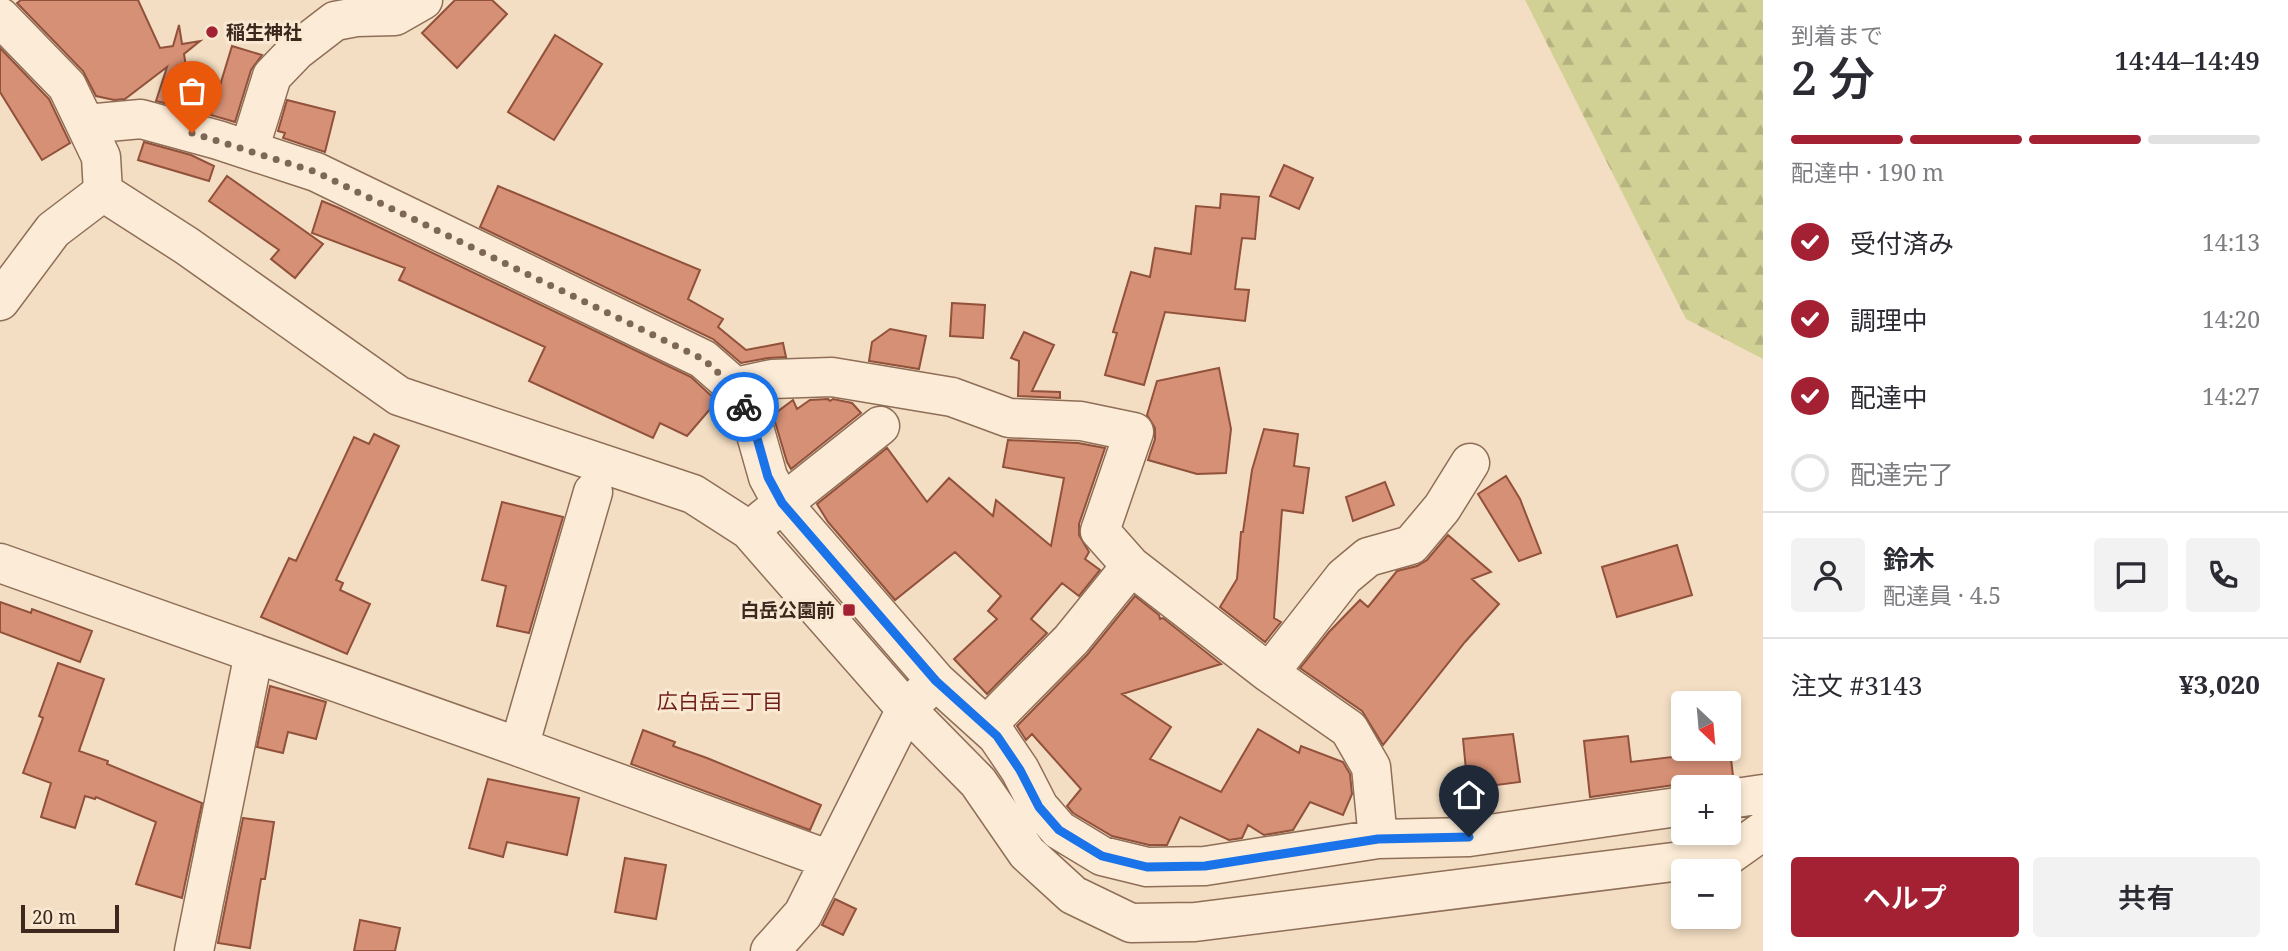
<!DOCTYPE html>
<html lang="ja">
<meta charset="utf-8">
<style>
body{margin:0;font-family:"Noto Serif","Noto Sans JP",serif;background:#f2f2f3;color:#2b2b33;height:100vh;display:flex;flex-direction:column;font-size:26px;white-space:nowrap}
*{box-sizing:border-box;margin:0}
p{font-size:23px;color:#7c7c81}
.icon{flex:none;width:38px;height:38px;fill:none;stroke:currentColor;stroke-width:2;stroke-linecap:round;stroke-linejoin:round}
.map{position:relative;flex:1;overflow:hidden}
.side{display:flex;flex-direction:column;background:#fff;width:525px}
.side>*{flex:none}
.needle{width:46px;rotate:154deg}
.tools{position:absolute;left:1671px;top:691px;display:grid;gap:14px}
.tools a{display:grid;place-items:center;width:70px;height:70px;border-radius:7px;background:#fff;box-shadow:0 4px 10px #0003;font-size:35px}
.scale{position:absolute;left:21px;bottom:18px;width:98px;box-sizing:border-box;padding-left:7px;border:4px solid #3d281d;border-top:0;font-size:19px;line-height:24px;white-space:nowrap;color:#3d281d;-webkit-text-stroke:5px #f9e9d3;paint-order:stroke}
.pin{position:absolute;display:grid;place-items:center;width:60px;height:60px;color:#fff;margin:-72px -30px;border-radius:50% 50% 50% 0;rotate:-45deg;box-shadow:0 0 7px #0007}
.pin .icon{rotate:45deg}
.courier{position:absolute;display:grid;place-items:center;width:70px;height:70px;margin:-35px;border:5px solid #1a73e8;border-radius:50%;background:#fff;color:#222;box-shadow:0 2px 9px #0007}
.overview em{font-style:normal;font-weight:600}
.overview div{display:flex;flex-direction:column-reverse}
.overview{display:flex;align-items:center;justify-content:space-between;height:119px;padding:0 28px}
h1{font-size:46px;font-weight:600;line-height:52px}
.bar{display:grid;grid-template-columns:repeat(4,1fr);gap:10px 7px;align-content:center;height:84px;padding:0 28px}
.bar i{height:9px;border-radius:5px;background:#e1e1e2}
.bar .active{background:#a42133}
.bar p{grid-column:span 4}
.line{display:flex;align-items:center;gap:18px;padding:0 28px;border-top:2px solid #e1e1e2}
.line div{flex:1}
.round{display:grid;place-items:center;flex:none;width:74px;height:74px;border-radius:7px;background:#f2f2f3}
ol{padding:0 28px;list-style:none}
li{display:flex;align-items:center;gap:21px;height:77px}
li p{margin-inline-start:auto}
li .icon{padding:7px;border-radius:50%;background:#a42133;color:#fff;stroke-width:4}
li:last-child{color:#7c7c81}
li i{width:38px;height:38px;border:4px solid #e1e1e2;border-radius:50%}
.button{display:flex;gap:14px;margin-top:auto;padding:14px 28px}
.button a{flex:1;height:80px;border-radius:7px;background:#a42133;color:#fff;font-size:28px;font-weight:600;line-height:80px;text-align:center}
.button a+a{background:#f2f2f3;color:#2b2b33}
main{display:flex;flex:1;min-height:0}
.map>svg:first-child{display:block}
.forest{fill:url(#forest-firs)}
.building{fill:#d59075;stroke:#91513b;stroke-width:2}
.lines{fill:none;stroke-linecap:round;stroke-linejoin:round}
.minor-casing{stroke:#8f6e57;stroke-width:41}
.minor{stroke:#fcecd7;stroke-width:38}
.done{stroke:#7d6857;stroke-width:7;stroke-dasharray:0 12.6}
.route{stroke:#1a73e8;stroke-width:9}
.poi-dot{fill:#a42133;stroke:#f9e9d3;stroke-width:2.5}
.labels{text-anchor:middle;dominant-baseline:central;stroke-width:6;stroke-linejoin:round;paint-order:stroke}
.poi-label{font-size:19px;font-weight:bold;fill:#3d281d;stroke:#f9e9d3;text-anchor:start}
.neighbourhood-label{font-size:21px;fill:#6f1e18;stroke:#f9e9d3}
</style>
<main>
<div class="map">
<svg width="1763" height="951" viewBox="0 0 1763 951">
<defs>
<pattern id="forest-firs" width="22" height="20" patternUnits="userSpaceOnUse" patternTransform="scale(1.75)"><rect width="22" height="20" fill="#d2d195"/><path d="M5 1l3.5 6h-7zM16 11l3.5 6h-7z" fill="#b5b380"/></pattern>
</defs>
<rect width="100%" height="100%" fill="#f3dec3"/>
<!-- forest -->
<path class="forest" d="M 1525,0 L 1763,0 L 1763,359 L 1686,319 Z"/>
<!-- building -->
<path class="building" d="M 21,0 L 138,0 L 160,48 L 173,46 L 179,25 L 182,44 L 200,41 L 184,54 L 193,110 L 156,101 L 167,67 L 125,99 L 114,100 L 96,96 L 83,71 L 17,3 Z
M 455,0 L 492,0 L 507,14 L 457,68 L 422,33 Z
M 555,35 L 602,64 L 554,140 L 508,112 Z
M 232,46 L 262,55 L 251,70 L 235,122 L 211,115 Z
M 0,48 L 49,99 L 70,143 L 42,160 L 0,92 Z
M 287,100 L 335,112 L 325,152 L 283,138 L 285,133 L 278,131 Z
M 144,142 L 191,155 L 214,166 L 209,181 L 138,160 Z
M 1284,165 L 1313,178 L 1299,209 L 1270,196 Z
M 227,176 L 323,244 L 295,278 L 271,259 L 279,250 L 209,201 Z
M 498,186 L 700,270 L 688,299 L 723,319 L 718,327 L 746,350 L 783,343 L 786,357 L 768,358 L 741,363 L 713,339 L 480,227 Z
M 1221,194 L 1259,197 L 1255,239 L 1242,238 L 1235,289 L 1249,290 L 1245,321 L 1165,312 L 1144,385 L 1105,375 L 1117,333 L 1113,332 L 1131,272 L 1150,277 L 1155,248 L 1191,254 L 1196,206 L 1220,208 Z
M 322,201 L 339,208 L 691,377 L 717,401 L 687,436 L 660,423 L 653,438 L 529,381 L 545,347 L 399,280 L 405,268 L 312,233 Z
M 952,303 L 985,305 L 983,338 L 950,336 Z
M 890,329 L 926,336 L 919,369 L 869,361 L 872,342 Z
M 1024,332 L 1054,345 L 1032,391 L 1060,392 L 1060,398 L 1018,396 L 1019,361 L 1011,358 Z
M 1219,368 L 1231,429 L 1226,473 L 1197,474 L 1148,460 L 1155,439 L 1155,428 L 1147,415 L 1157,381 Z
M 828,399 L 830,401 L 833,399 L 852,403 L 861,413 L 791,469 L 787,462 L 773,415 L 793,400 L 797,409 L 810,400 Z
M 1264,429 L 1298,434 L 1294,466 L 1309,468 L 1303,513 L 1282,510 L 1274,618 L 1281,622 L 1265,642 L 1220,607 L 1237,579 L 1241,532 L 1243,532 L 1252,470 Z
M 374,434 L 399,446 L 336,580 L 343,583 L 340,590 L 370,604 L 347,654 L 261,617 L 289,558 L 296,561 L 354,437 L 369,444 Z
M 1008,440 L 1078,443 L 1105,448 L 1079,524 L 1079,535 L 1089,552 L 1085,559 L 1100,570 L 1079,596 L 1062,583 L 1031,619 L 1047,633 L 987,694 L 954,659 L 997,619 L 988,611 L 1001,596 L 955,552 L 895,600 L 828,522 L 817,504 L 887,448 L 927,502 L 949,478 L 993,516 L 996,500 L 1051,546 L 1064,478 L 1003,467 Z
M 1506,476 L 1520,499 L 1541,553 L 1519,561 L 1478,494 Z
M 1385,482 L 1394,505 L 1353,521 L 1346,497 Z
M 502,502 L 563,517 L 529,633 L 497,626 L 506,586 L 482,580 Z
M 1448,535 L 1491,572 L 1472,579 L 1499,604 L 1465,642 L 1383,745 L 1362,711 L 1300,668 L 1329,632 L 1360,600 L 1368,607 L 1397,571 L 1417,566 L 1427,560 Z
M 1677,545 L 1692,595 L 1617,617 L 1602,567 Z
M 1135,596 L 1159,615 L 1160,619 L 1163,618 L 1221,664 L 1122,694 L 1171,727 L 1150,759 L 1221,792 L 1258,729 L 1299,753 L 1301,746 L 1343,762 L 1350,774 L 1352,794 L 1343,815 L 1310,802 L 1293,830 L 1264,835 L 1248,825 L 1242,838 L 1229,840 L 1180,817 L 1167,845 L 1149,845 L 1112,836 L 1073,813 L 1067,806 L 1081,789 L 1032,734 L 1026,740 L 1017,726 L 1087,655 Z
M 0,602 L 31,613 L 32,609 L 92,631 L 80,662 L 0,632 Z
M 58,663 L 104,679 L 79,751 L 108,761 L 107,764 L 202,803 L 182,898 L 136,884 L 156,822 L 96,797 L 95,799 L 85,796 L 75,828 L 41,817 L 51,783 L 23,773 L 43,718 L 39,716 Z
M 270,686 L 326,702 L 316,739 L 288,732 L 283,753 L 257,747 Z
M 643,730 L 675,742 L 673,746 L 707,758 L 821,805 L 810,830 L 631,764 Z
M 1513,734 L 1520,782 L 1474,788 L 1471,769 L 1466,770 L 1463,739 Z
M 1628,736 L 1631,762 L 1730,750 L 1733,776 L 1716,781 L 1711,788 L 1681,784 L 1590,797 L 1584,741 Z
M 488,779 L 579,798 L 567,855 L 507,842 L 503,857 L 469,848 Z
M 243,818 L 274,822 L 265,879 L 261,879 L 250,948 L 218,943 Z
M 625,858 L 666,865 L 656,919 L 615,912 Z
M 835,899 L 856,909 L 843,935 L 822,925 Z
M 360,920 L 400,928 L 395,951 L 354,951 Z"/>
<g class="lines">
<defs>
<path id="minor" d="M 0,17 L 67,86 L 101,157 L 103,192
M 86,124 L 141,119 L 218,140 L 316,172 L 703,359 L 735,387 L 753,424 L 768,477 L 782,503 L 936,681 L 997,736 L 1020,770 L 1039,807 L 1059,830 L 1102,856 L 1147,867 L 1205,866 L 1378,839 L 1469,837 L 1684,806
M 249,150 L 272,76 L 296,51 L 335,21 L 356,17 L 395,16 L 423,0
M 0,301 L 53,230 L 103,192 L 187,246 L 399,396 L 693,494 L 749,530 L 906,709 L 978,782 L 1027,853 L 1073,895 L 1131,923 L 1195,922 L 1729,855 L 1763,831
M 735,387 L 772,379 L 832,377 L 952,397 L 1009,418 L 1081,421 L 1134,432 L 1100,531 L 1131,566
M 762,520 L 880,426
M 0,563 L 519,747 L 830,860
M 1269,673 L 1344,577 L 1368,557 L 1411,545 L 1442,508 L 1470,463
M 986,726 L 1071,640 L 1131,566 L 1269,673 L 1349,729 L 1371,767 L 1378,839
M 519,747 L 593,492
M 1729,799 L 1763,794
M 194,951 L 254,653
M 770,951 L 803,914 L 906,709 L 923,693"/>
</defs>
<!-- minor casing -->
<use href="#minor" class="minor-casing"/>
<!-- minor -->
<use href="#minor" class="minor"/>
</g>
<g class="lines">
<!-- done -->
<path class="done" d="M 192,133 L 316,172 L 703,359 L 734,387 L 744,407"/>
<!-- route -->
<path class="route" d="M 744,407 L 753,424 L 768,477 L 782,503 L 936,681 L 997,736 L 1020,770 L 1039,807 L 1059,830 L 1102,856 L 1147,867 L 1205,866 L 1378,839 L 1469,837"/>
</g>
<!-- markers -->
<g class="poi-dot">
<circle cx="212" cy="32" r="7"/>
<rect x="842" y="603" width="14" height="14" rx="3.5"/>
</g>
<g class="labels">
<!-- poi labels -->
<g class="poi-label">
<text x="226" y="32">稲生神社</text>
<text x="835" y="610" text-anchor="end">白岳公園前</text>
</g>
<!-- neighbourhood labels -->
<g class="neighbourhood-label">
<text x="720" y="701">広白岳三丁目</text>
</g>
</g>
</svg>
<div class="tools">
<a><svg class="needle" viewBox="-14 -14 28 28"><path d="M0-13l5 13h-10z" fill="#e53935"/><path d="M0 13l5-13h-10z" fill="#7c7c81"/></svg></a>
<a>+</a>
<a>−</a>
</div>
<div class="scale">20 m</div>
<div class="pin" style="left:192px;top:133px;background:#ea580c"><svg class="icon" aria-label="bag" viewBox="0 0 24 24"><path d="M5 8h14l-1 12H6zM9 8a3 3 0 0 1 6 0"/></svg></div>
<div class="pin" style="left:1469px;top:837px;background:#1f2937"><svg class="icon" aria-label="home" viewBox="0 0 24 24"><path d="M3 11l9-7 9 7M6 9v11h12V9"/></svg></div>
<div class="courier" style="left:744px;top:407px"><svg class="icon" aria-label="bike" viewBox="0 0 24 24"><circle cx="6" cy="16" r="4"/><circle cx="18" cy="16" r="4"/><path d="M6 16l4-8h5l3 8M10 8l3 8H6M13 5h3"/></svg></div>
</div>
<section class="side">
<div class="overview"><div><h1>2 分</h1><p>到着まで</p></div><em>14:44–14:49</em></div>
<div class="bar"><i class="active"></i><i class="active"></i><i class="active"></i><i></i><p>配達中 · 190 m</p></div>
<ol>
<li><svg class="icon" aria-label="check" viewBox="0 0 24 24"><path d="M5 12l5 5 9-10"/></svg>受付済み<p>14:13</p></li>
<li><svg class="icon" aria-label="check" viewBox="0 0 24 24"><path d="M5 12l5 5 9-10"/></svg>調理中<p>14:20</p></li>
<li><svg class="icon" aria-label="check" viewBox="0 0 24 24"><path d="M5 12l5 5 9-10"/></svg>配達中<p>14:27</p></li>
<li><i></i>配達完了</li>
</ol>
<div class="line" style="height:126px"><a class="round"><svg class="icon" aria-label="person" viewBox="0 0 24 24"><circle cx="12" cy="8" r="4"/><path d="M4 21q1-7 8-7t8 7"/></svg></a><div><b>鈴木</b><p>配達員 · 4.5</p></div><a class="round"><svg class="icon" aria-label="chat" viewBox="0 0 24 24"><path d="M4 5h16v11H9l-5 4z"/></svg></a><a class="round"><svg class="icon" aria-label="phone" viewBox="0 0 24 24"><path d="M5 4h4l2 5-3 2q2 4 5 5l2-3 5 2v4C11 20 4 13 5 4z"/></svg></a></div>
<div class="line" style="height:91px"><div>注文 #3143</div><b>¥3,020</b></div>
<div class="button"><a>ヘルプ</a><a>共有</a></div>
</section>
</main>
